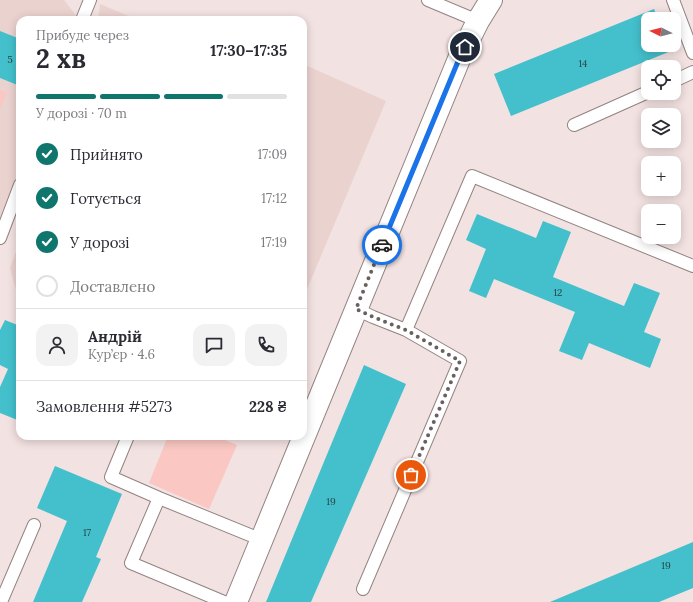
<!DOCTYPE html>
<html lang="uk">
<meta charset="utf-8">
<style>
body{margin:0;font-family:Lora,serif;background:#f2f2f3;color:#2b2b33;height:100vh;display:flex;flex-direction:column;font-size:15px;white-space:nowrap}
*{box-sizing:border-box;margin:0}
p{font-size:13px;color:#7c7c81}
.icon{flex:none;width:22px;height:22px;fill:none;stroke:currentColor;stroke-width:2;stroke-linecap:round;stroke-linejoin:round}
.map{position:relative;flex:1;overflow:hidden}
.sheet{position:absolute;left:16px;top:16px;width:291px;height:424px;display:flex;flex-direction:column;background:#fff;border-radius:12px;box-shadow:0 2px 10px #0003}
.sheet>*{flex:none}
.needle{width:26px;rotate:276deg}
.fabs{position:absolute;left:641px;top:12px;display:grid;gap:8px}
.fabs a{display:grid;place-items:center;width:40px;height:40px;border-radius:8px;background:#fff;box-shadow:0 2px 10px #0003;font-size:20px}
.pin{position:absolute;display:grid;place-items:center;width:34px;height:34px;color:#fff;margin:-17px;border:2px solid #fff;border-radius:50%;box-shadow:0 1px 4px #0007}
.courier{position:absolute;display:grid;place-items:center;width:40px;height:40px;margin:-20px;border:3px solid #1a73e8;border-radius:50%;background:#fff;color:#222;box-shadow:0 1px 5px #0007}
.overview em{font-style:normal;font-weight:700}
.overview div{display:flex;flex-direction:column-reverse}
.overview{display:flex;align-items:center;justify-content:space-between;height:68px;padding:0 20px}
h1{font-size:26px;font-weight:700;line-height:30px}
.bar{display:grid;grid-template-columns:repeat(4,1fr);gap:6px 4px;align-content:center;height:48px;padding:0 20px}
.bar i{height:5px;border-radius:3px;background:#e1e1e2}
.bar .active{background:#0f766e}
.bar p{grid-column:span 4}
.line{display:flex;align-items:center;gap:10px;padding:0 20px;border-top:1px solid #e1e1e2}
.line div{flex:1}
.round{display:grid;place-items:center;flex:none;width:42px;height:42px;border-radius:12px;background:#f2f2f3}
ol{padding:0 20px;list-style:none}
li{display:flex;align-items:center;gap:12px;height:44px}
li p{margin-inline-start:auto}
li .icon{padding:4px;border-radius:50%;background:#0f766e;color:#fff;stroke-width:4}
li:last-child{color:#7c7c81}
li i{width:22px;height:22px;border:2px solid #e1e1e2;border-radius:50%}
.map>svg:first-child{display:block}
.built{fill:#ead2cf}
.green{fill:#fac7c2}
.building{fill:#43c0cc}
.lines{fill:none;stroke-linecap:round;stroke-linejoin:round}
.service-casing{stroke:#918382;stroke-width:14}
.minor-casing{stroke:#918382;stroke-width:24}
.service{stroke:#fff;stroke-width:12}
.minor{stroke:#fff;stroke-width:22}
.done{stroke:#69605f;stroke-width:4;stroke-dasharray:0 7.2}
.route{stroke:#1a73e8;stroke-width:5}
.labels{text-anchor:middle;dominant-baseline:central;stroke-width:3;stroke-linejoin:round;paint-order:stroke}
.number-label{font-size:10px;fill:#284446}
</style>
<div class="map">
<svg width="693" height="602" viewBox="0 0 693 602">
<rect width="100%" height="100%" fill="#f2e2e1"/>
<!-- built -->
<path class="built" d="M 0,0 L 64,0 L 78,18 L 77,20 L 20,20 L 20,175 L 0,228 Z
M 100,4 L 138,20 L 98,20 Z
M 303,64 L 386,101 L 303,299 Z
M 20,241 L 20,295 L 17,294 L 10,268 Z"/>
<!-- green -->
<path class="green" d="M 0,90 L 7,93 L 0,109 Z
M 168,436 L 215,436 L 237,445 L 209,509 L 149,483 Z"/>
<!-- building -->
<path class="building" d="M 654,9 L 658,19 L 648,19 L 648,45 L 669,45 L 671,51 L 511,116 L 494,74 Z
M 0,31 L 20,39 L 20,86 L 0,78 Z
M 477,214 L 536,238 L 543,221 L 571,232 L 553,277 L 624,306 L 634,283 L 660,293 L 644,332 L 661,339 L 650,368 L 589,343 L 582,360 L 559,351 L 575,312 L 494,279 L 486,298 L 469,291 L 486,249 L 466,240 Z
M 5,320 L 20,326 L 20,421 L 0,413 L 0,387 L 8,369 L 0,365 L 0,330 Z
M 364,365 L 406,384 L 311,602 L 266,602 Z
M 55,466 L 122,494 L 96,557 L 101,559 L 82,602 L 33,602 L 67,521 L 37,508 Z
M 693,542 L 693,588 L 659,602 L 550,602 Z"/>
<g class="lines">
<defs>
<path id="service" d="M 428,0 L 478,21
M 673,0 L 693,53
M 82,20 L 90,0
M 674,81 L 693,72
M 574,125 L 648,92
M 0,238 L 20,185
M 356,309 L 373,317 L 406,330 L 460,361 L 363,589
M 406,330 L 472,176 L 693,266
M 128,436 L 111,477 L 159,498
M 1,602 L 34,525
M 224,602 L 131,563 L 159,498 L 262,540"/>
<path id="minor" d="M 236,602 L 459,59 L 478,21 L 491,0"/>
</defs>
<!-- service casing -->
<use href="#service" class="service-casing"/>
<!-- minor casing -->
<use href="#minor" class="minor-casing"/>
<!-- service -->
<use href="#service" class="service"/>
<!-- minor -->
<use href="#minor" class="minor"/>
</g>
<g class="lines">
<!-- done -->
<path class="done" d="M 382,245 L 356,309 L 373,317 L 406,330 L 460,361 L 411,475"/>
<!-- route -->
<path class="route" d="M 382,245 L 459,59 L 465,47"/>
</g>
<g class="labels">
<!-- number labels -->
<g class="number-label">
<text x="10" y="59">5</text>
<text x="583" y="63">14</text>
<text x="558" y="292">12</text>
<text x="331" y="501">19</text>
<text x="87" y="532">17</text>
<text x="666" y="565">19</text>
</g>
</g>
</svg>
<div class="fabs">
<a><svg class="needle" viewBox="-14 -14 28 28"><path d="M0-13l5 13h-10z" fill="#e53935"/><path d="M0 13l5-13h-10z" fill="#7c7c81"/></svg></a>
<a><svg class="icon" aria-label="locate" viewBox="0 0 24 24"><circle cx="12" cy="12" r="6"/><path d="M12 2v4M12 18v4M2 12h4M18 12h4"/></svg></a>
<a><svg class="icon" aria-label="layers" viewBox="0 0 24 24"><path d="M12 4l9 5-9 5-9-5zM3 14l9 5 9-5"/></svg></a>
<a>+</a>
<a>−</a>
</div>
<div class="pin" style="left:411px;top:475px;background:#ea580c"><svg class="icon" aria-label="bag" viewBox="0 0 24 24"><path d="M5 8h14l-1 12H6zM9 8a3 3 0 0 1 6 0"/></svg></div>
<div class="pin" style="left:465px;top:47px;background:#1f2937"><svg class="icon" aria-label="home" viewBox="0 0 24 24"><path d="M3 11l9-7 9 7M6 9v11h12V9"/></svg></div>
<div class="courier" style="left:382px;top:245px"><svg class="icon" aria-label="car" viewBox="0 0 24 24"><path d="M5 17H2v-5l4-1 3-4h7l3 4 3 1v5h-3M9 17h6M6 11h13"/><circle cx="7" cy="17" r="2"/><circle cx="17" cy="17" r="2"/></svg></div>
<section class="sheet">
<div class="overview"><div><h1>2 хв</h1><p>Прибуде через</p></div><em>17:30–17:35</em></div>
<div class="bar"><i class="active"></i><i class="active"></i><i class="active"></i><i></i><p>У дорозі · 70 m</p></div>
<ol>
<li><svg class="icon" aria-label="check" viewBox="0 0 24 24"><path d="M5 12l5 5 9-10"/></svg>Прийнято<p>17:09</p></li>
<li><svg class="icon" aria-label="check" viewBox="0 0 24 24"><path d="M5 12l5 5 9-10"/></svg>Готується<p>17:12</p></li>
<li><svg class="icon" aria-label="check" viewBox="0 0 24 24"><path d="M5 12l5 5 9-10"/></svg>У дорозі<p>17:19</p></li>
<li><i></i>Доставлено</li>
</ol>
<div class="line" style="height:72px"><a class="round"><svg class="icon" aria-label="person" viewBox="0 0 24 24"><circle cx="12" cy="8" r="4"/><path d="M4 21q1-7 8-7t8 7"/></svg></a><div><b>Андрій</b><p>Кур’єр · 4.6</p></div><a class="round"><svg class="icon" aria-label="chat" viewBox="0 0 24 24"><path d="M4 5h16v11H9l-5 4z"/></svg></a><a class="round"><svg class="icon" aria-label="phone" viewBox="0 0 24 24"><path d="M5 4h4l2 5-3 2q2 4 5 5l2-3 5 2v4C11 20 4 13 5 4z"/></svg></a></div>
<div class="line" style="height:52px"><div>Замовлення #5273</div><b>228 ₴</b></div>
</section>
</div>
